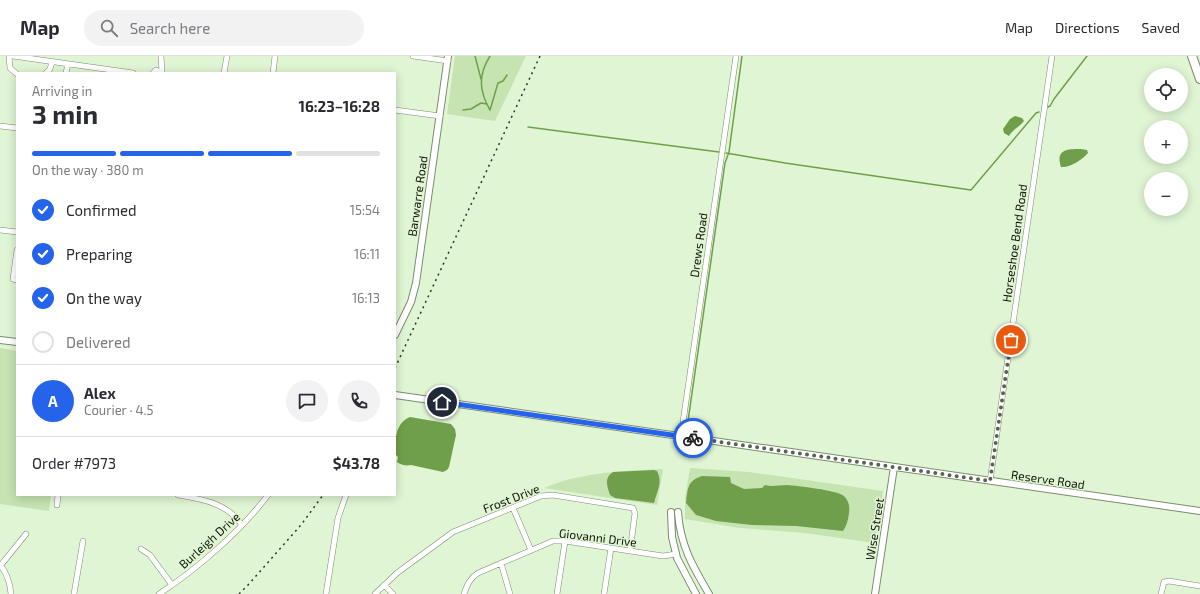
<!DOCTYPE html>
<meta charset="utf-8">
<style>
body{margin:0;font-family:"Exo 2",sans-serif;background:#f2f2f3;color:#2b2b33;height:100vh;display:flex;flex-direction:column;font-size:15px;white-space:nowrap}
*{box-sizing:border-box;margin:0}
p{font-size:13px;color:#7c7c81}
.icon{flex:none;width:22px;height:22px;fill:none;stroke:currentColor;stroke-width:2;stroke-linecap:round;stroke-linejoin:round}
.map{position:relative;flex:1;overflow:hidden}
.panel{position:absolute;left:16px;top:16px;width:380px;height:424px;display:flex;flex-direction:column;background:#fff;border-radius:0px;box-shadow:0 2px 10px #0003}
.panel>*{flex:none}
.controls{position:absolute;left:1144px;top:12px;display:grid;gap:8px}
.controls a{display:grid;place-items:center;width:44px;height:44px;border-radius:50%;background:#fff;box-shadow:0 2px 10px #0003;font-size:20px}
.pin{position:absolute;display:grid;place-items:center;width:34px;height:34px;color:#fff;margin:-17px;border:2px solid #fff;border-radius:50%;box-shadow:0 1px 4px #0007}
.courier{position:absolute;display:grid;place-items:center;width:40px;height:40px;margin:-20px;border:3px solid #2563eb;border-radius:50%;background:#fff;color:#222;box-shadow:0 1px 5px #0007}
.summary em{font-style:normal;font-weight:700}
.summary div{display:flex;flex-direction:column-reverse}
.summary{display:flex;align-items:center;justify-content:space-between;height:68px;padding:0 16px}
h1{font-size:26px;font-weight:700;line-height:30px}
.bar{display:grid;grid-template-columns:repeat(4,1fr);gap:6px 4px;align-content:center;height:48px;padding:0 16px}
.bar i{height:5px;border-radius:3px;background:#e1e1e2}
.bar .selected{background:#2563eb}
.bar p{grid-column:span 4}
.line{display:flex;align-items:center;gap:10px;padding:0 16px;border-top:1px solid #e1e1e2}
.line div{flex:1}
.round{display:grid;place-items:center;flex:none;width:42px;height:42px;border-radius:21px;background:#f2f2f3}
ol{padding:0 16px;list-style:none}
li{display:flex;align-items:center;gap:12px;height:44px}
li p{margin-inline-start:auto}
li .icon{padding:4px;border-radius:50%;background:#2563eb;color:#fff;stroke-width:4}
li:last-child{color:#7c7c81}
li i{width:22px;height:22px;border:2px solid #e1e1e2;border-radius:50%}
header{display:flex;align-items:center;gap:24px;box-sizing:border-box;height:56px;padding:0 20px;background:#fff;border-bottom:1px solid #e1e1e2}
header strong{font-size:19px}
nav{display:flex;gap:22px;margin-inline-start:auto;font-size:14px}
.search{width:280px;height:36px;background:#f2f2f3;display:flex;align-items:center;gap:10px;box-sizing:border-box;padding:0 14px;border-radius:22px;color:#7c7c81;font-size:15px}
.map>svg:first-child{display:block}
.green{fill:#c5e4b1}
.water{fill:#709f4b}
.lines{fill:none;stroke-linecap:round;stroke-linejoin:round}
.stream{stroke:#709f4b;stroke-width:1.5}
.minor-casing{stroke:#7a8d6e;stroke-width:6}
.tertiary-casing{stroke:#7a8d6e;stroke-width:8}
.primary-casing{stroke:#7a8d6e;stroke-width:10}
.minor{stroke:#fff;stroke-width:5}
.tertiary{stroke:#fff;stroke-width:6}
.primary{stroke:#fff;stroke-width:8}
.rail{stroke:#2b3425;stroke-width:1.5;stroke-dasharray:2 4;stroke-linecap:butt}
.done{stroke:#586450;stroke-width:4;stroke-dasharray:0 7.2}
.route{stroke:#2563eb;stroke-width:5}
.labels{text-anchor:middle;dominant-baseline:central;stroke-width:3;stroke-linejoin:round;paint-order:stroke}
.street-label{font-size:12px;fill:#0f160a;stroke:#e0f5d3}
</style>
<header>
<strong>Map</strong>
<div class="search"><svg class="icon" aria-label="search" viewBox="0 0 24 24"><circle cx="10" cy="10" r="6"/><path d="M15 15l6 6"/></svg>Search here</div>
<nav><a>Map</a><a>Directions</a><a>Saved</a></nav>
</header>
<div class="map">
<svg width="1200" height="538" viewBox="0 0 1200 538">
<rect width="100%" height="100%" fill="#e0f5d3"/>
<!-- green -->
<path class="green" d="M 455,0 L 526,0 L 495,65 L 447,58 Z
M 0,292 L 17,295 L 17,439 L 51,439 L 49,455 L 0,448 Z
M 690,412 L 749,416 L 883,435 L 875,487 L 805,477 L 740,472 L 685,463 L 685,442 Z
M 663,413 L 657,449 L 544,432 C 581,416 623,415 663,413 Z"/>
<!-- water -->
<path class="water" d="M 1015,60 L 1022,62 L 1024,65 C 1019,71 1011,75 1009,80 L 1004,77 L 1003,73 L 1010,63 Z
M 1081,93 L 1087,94 L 1088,97 C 1082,104 1070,112 1061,111 C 1055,93 1068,93 1081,93 Z
M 410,361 L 451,368 L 455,373 L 456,379 L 449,411 L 447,414 L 443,416 L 411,409 C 406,410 401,409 397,406 L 398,401 L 395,398 C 395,384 395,367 410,361 Z
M 654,414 L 657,415 C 663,427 657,435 654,447 L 615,442 L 610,439 C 607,430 604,422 613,416 Z
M 702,420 L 730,421 L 731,427 L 744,433 L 762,432 L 765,429 C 772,431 779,429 787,429 C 797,430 837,434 844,440 C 849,445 850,451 849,457 C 848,464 847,469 843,475 L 796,470 L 752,469 L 716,465 L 696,459 L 686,447 C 688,432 687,425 702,420 Z"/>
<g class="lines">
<!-- stream -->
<path class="stream" d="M 475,0 L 481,23
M 490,0 C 478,19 479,35 490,54
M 1048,51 L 1050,50 L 1054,43 L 1087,0
M 463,54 L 471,53 L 481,47 L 487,48
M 490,54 L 498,27 L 503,25 L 507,19
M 528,71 L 719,96
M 726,97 L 785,107 L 971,134 L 1036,57 L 1039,56
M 688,378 L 687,372 L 725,107 L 729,96 L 742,0"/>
<defs>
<path id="minor" d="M 9,0 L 10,12 L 17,18
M 13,0 L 133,17
M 161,0 L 162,16
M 413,0 L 448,5
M 46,17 L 50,13 L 52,6
M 66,17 L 68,8
M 153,17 L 156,14 L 162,17
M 224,17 L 227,0
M 273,17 L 275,0
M 395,54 L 440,60
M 0,70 L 17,72
M 0,174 L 17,176
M 17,194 L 13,223 L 17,224
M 681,380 L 736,0
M 990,425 L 1052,0
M 178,439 C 202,443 227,447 242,469
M 57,449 L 58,439
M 513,452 L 531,494
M 141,493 L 150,499 L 172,529
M 501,507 L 510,538
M 0,509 C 7,517 10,527 11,538
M 1,509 L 26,478
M 384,529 L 393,538
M 74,538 L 83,485
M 159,538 C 197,513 241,475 268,439
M 326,538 L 338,462 L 346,439
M 375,538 L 397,517 L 453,476 L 541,440 L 553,439 L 633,452 L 635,457 L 630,495
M 464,538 C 467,529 470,522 478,517 L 553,485 L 565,485 L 663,500 L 676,498
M 557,538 L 565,485
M 604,538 L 611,492
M 1161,538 L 1164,526 L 1169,525 L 1200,530"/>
<path id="tertiary" d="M 395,279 L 411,246 L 416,227 L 448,0
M 0,284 L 17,286
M 395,339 L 1200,455
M 671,456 L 672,481 L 677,502 L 696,538
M 678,456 C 680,489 693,511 709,538
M 875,538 L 894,411"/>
<path id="primary" d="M 1192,0 L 1200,23"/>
</defs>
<!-- minor casing -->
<use href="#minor" class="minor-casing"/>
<!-- tertiary casing -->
<use href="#tertiary" class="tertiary-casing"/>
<!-- primary casing -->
<use href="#primary" class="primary-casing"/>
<!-- minor -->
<use href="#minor" class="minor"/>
<!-- tertiary -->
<use href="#tertiary" class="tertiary"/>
<!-- primary -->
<use href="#primary" class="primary"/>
<!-- rail -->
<path class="rail" d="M 395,312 L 540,0
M 239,538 L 249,528 L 301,469 L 323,439"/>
</g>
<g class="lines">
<!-- done -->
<path class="done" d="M 693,382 L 990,425 L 1011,284"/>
<!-- route -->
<path class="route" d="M 442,346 L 693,382"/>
</g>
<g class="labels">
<!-- street labels -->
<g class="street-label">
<text transform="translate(417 140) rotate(-82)">Barwarre Road</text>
<text transform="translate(1014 187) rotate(-82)">Horseshoe Bend Road</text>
<text transform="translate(698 189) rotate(-82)">Drews Road</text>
<text transform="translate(1048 423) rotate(8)">Reserve Road</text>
<text transform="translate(511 442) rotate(-21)">Frost Drive</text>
<text transform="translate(874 473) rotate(-81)">Wise Street</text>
<text transform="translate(598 481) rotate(7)">Giovanni Drive</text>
<text transform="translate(209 484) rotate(-42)">Burleigh Drive</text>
</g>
</g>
</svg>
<div class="controls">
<a><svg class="icon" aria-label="locate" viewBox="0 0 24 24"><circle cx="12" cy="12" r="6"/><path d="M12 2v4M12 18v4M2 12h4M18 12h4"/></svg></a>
<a>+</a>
<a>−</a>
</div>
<div class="pin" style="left:1011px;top:284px;background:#ea580c"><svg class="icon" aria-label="bag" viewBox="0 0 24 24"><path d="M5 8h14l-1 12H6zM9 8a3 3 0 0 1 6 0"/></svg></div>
<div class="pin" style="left:442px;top:346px;background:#1f2937"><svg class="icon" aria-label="home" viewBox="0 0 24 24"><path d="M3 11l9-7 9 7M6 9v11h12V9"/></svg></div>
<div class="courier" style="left:693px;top:382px"><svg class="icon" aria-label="bike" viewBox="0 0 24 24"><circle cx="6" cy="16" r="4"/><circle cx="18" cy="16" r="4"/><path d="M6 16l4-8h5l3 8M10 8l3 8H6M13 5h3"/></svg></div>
<section class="panel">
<div class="summary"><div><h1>3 min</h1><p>Arriving in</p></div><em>16:23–16:28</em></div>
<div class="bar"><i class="selected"></i><i class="selected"></i><i class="selected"></i><i></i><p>On the way · 380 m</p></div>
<ol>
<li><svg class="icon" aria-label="check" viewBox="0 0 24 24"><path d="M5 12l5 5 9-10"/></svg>Confirmed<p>15:54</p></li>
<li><svg class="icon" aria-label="check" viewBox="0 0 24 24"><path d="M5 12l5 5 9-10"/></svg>Preparing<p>16:11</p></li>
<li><svg class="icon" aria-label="check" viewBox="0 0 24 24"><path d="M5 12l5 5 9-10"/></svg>On the way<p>16:13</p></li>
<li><i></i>Delivered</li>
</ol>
<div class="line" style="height:72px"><b class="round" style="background:#2563eb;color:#fff">A</b><div><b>Alex</b><p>Courier · 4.5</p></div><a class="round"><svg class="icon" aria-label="chat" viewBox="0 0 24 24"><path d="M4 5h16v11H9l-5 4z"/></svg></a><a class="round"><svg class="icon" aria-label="phone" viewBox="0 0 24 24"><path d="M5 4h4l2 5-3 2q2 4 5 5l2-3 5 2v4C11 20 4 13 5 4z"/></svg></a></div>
<div class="line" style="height:52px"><div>Order #7973</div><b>$43.78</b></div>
</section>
</div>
